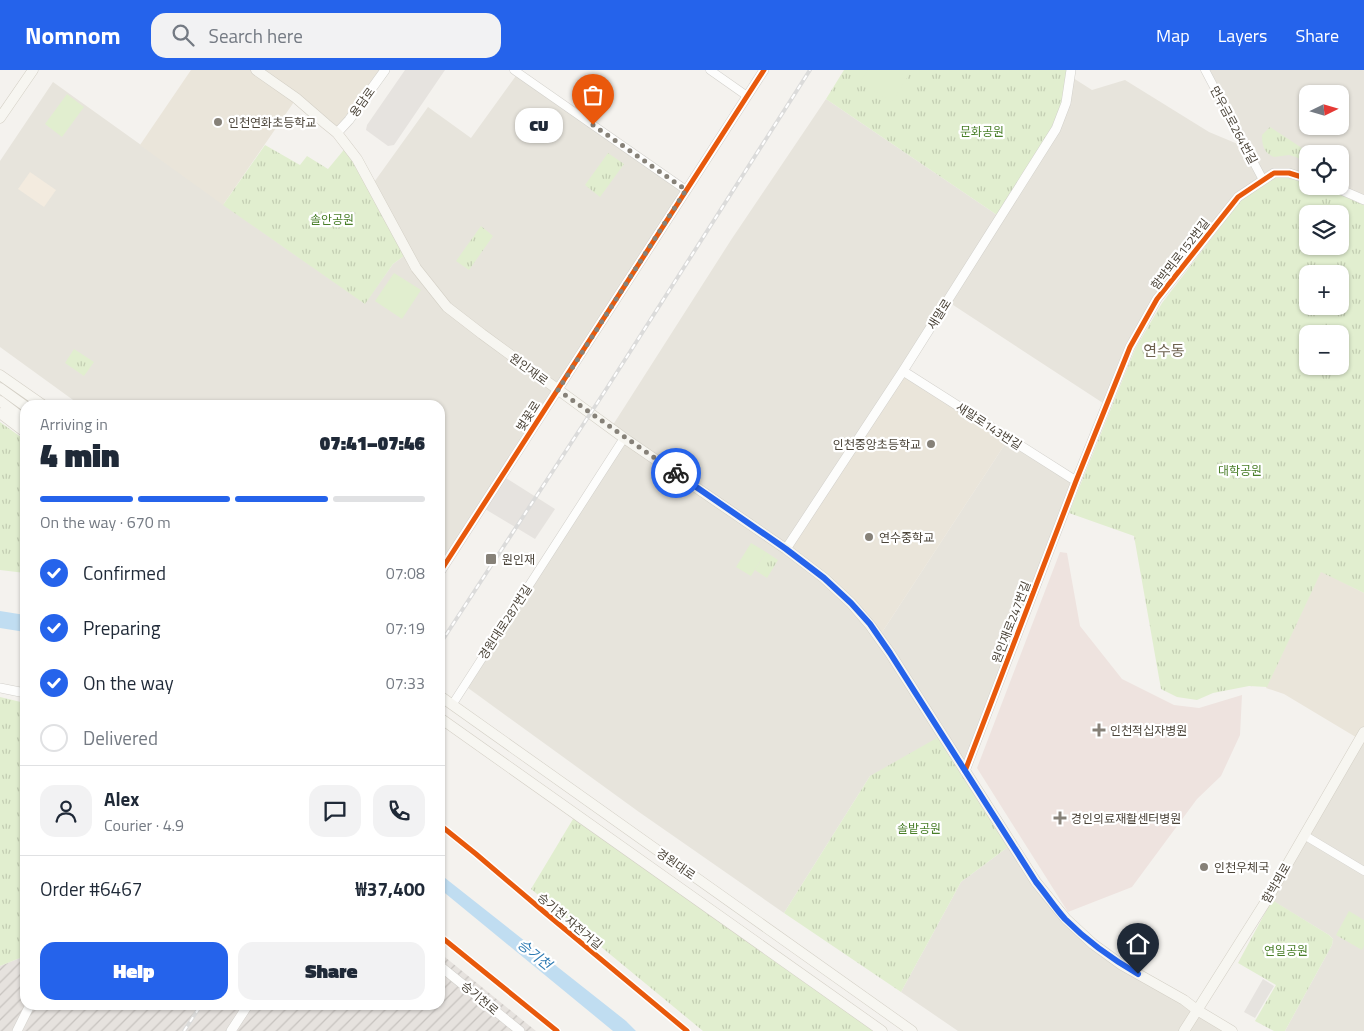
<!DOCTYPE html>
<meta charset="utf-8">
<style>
body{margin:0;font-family:"Titillium Web","Noto Sans KR",sans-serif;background:#f2f2f3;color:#1f2937;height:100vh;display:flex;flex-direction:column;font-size:19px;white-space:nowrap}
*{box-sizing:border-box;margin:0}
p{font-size:16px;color:#747a83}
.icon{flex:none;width:28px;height:28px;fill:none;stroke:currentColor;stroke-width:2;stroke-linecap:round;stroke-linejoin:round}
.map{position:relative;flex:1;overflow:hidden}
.side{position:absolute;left:20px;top:330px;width:425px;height:610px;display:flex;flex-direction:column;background:#fff;border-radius:15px;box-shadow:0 1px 4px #0004}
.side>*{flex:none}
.needle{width:32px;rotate:85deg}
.tools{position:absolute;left:1299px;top:15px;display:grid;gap:10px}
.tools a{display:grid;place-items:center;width:50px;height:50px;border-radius:10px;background:#fff;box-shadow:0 1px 4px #0004;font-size:25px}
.pin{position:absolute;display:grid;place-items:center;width:42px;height:42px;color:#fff;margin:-51px -21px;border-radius:50% 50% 50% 0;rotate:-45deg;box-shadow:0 0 5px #0007}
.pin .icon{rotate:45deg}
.courier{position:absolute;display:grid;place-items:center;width:50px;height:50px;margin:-25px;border:4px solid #2563eb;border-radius:50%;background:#fff;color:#222;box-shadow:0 1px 6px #0007}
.bubble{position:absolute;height:35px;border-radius:15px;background:#fff;box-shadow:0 1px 4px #0004;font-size:16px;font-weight:800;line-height:35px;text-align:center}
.headline em{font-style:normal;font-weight:800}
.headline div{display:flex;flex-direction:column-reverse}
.headline{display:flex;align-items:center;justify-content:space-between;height:85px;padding:0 20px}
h1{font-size:32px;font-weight:800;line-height:38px}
.bar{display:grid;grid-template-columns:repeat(4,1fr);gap:8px 5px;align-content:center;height:60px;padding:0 20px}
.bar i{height:6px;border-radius:4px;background:#e0e1e3}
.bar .selected{background:#2563eb}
.bar p{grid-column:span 4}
.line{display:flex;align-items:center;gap:12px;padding:0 20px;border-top:1px solid #e0e1e3}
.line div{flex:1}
.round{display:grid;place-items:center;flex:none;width:52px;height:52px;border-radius:15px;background:#f2f2f3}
ol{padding:0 20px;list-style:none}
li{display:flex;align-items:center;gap:15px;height:55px}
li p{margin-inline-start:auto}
li .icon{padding:5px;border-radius:50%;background:#2563eb;color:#fff;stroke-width:4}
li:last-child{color:#747a83}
li i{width:28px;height:28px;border:2px solid #e0e1e3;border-radius:50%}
.action{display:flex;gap:10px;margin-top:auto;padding:10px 20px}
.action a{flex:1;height:58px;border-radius:15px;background:#2563eb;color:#fff;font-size:20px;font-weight:800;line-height:58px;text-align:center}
.action a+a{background:#f2f2f3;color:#1f2937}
header{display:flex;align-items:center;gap:30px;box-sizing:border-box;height:70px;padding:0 25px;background:#2563eb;color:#fff}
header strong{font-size:24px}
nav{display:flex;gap:28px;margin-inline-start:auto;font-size:18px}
.search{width:350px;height:45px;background:#f2f2f3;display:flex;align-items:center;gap:12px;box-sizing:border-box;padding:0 18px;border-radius:15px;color:#747a83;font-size:19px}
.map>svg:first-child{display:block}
.residential{fill:#e7e4dc;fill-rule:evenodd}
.commercial{fill:#f3ebdf}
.industrial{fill:url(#industrial-furrows)}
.education{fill:#eae5da}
.medical{fill:#eee3df}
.park{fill:url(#park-tufts);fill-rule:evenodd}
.pitch{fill:#e1eecf}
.parking{fill:#e6e3df}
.water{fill:#c0ddf1}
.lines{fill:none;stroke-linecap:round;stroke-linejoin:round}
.minor-casing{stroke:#d2d0cb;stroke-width:9}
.tertiary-casing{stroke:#d2d0cb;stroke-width:10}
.secondary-casing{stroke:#d3cfc5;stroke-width:11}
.minor{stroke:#fdfdfc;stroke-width:8}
.tertiary{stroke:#fdfdfc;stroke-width:9}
.secondary{stroke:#f7f6f1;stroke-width:10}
.rail-casing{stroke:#dbdbda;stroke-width:4}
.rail{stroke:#fff;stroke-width:2;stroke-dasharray:5.5;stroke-linecap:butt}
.cycleway-casing{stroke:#fff;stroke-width:8}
.cycleway{stroke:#e8590c;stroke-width:5}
.done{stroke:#868178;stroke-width:5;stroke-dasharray:0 9}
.route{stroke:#2563eb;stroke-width:6}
.poi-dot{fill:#868178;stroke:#fff;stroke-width:2}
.labels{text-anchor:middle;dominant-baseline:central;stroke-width:4.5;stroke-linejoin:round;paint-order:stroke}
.street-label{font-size:12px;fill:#4b4439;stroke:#fff}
.poi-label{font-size:12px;fill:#4b4439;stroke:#fff;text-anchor:start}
.park-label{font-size:12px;fill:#4a7f2a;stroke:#fff}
.water-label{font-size:14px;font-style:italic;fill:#2e7ab2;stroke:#fff}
.quarter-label{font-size:15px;fill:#6e6250;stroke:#fff}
</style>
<header>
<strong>Nomnom</strong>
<div class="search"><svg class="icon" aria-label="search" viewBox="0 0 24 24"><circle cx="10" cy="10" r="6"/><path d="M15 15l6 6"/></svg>Search here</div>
<nav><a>Map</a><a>Layers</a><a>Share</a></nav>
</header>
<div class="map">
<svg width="1364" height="961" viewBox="0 0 1364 961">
<defs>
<pattern id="industrial-furrows" width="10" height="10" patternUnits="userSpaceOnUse" patternTransform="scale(1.25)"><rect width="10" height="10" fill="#e6e2de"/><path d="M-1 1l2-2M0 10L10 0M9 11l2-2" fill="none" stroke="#c7c3bf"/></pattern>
<pattern id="park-tufts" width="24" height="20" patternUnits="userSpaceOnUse" patternTransform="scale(1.25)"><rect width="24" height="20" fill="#e1eecf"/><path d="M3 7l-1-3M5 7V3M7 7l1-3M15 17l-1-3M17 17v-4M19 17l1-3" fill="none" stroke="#c3cdb2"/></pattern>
</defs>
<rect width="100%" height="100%" fill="#f4f2ee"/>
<!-- residential -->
<path class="residential" d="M 1205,0 L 1364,0 L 1364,131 L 1340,116 L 1340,84 L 1308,84 L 1307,109 L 1274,103 L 1238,127 L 1157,229 L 1106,335 L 947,231 L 911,287 L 803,492 L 879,567 L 1009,368 L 1076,411 L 965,701 L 870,706 L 784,843 L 639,742 L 464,615 L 624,368 L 611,358 L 731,170 L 826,29 L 1000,147 L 1070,6 L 1092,20 L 1125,10 L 1209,62 L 1245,77 ZM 1308,24 L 1340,24 L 1340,56 L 1308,56 Z
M 518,3 L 686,120 L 440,502 L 440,335 L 80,335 L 0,277 L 0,91 L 53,12 L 281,175 L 365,233 L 393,194 L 408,183 L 372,115 L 428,37 L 471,68 Z
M 1359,670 L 1364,672 L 1364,961 L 1285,961 L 1332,875 L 1333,869 L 1329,865 L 1268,828 Z
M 1012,774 L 1036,812 L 1093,874 L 1233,961 L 958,961 L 901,922 L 961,812 Z"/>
<!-- commercial -->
<path class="commercial" d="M 30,102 L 56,120 L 44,137 L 18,119 Z"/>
<!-- industrial -->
<path class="industrial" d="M 440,883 L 536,961 L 0,961 L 0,896 L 25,886 L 25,935 L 440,935 Z"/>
<!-- education -->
<path class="education" d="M 191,0 L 385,0 L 337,63 L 296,29 L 223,135 L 140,75 Z
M 903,301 L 1009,368 L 879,567 L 870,555 L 786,479 Z
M 1321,501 L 1364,523 L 1364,672 L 1284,624 L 1266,618 Z"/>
<!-- medical -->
<path class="medical" d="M 1060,482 L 1067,483 L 1080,556 L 1122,609 L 1174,635 L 1199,638 L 1242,625 L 1240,665 L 1221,706 L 1197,729 L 1132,817 L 1068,842 L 977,698 Z"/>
<!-- park -->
<path class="park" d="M 844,0 L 1071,0 L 1056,59 L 1000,147 L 826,29 Z
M 1270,57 L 1311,84 L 1308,84 L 1307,93 L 1296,87 L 1289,85 L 1274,87 C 1264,83 1262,76 1262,65 Z
M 265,75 L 300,95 L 307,86 L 328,99 L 347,76 L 408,183 L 393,194 L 365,234 L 223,135 Z
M 608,83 L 624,94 L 600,127 L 585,115 Z
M 1289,107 L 1307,112 L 1308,116 L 1320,116 L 1364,135 L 1364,523 L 1321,502 L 1267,617 L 1249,616 L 1213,623 L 1197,630 L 1177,627 L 1161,619 L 1134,466 L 1069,443 L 1135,279 L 1162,233 L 1241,130 L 1275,108 ZM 1308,144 L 1340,144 L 1340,176 L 1308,176 ZM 1308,204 L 1340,204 L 1340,236 L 1308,236 ZM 1308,264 L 1340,264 L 1340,296 L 1308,296 Z
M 481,156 L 493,166 L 469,200 L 456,191 Z
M 74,279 L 94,292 L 84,306 L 65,293 Z
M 0,352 L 25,370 L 25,503 L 0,500 Z
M 766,482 L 778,490 L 767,508 L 755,500 Z
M 0,627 L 25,633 L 25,886 L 0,896 Z
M 942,665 L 1012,774 L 961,812 L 901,922 L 784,843 L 870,706 Z
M 576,744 L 882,961 L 703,961 L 531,819 Z
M 1272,830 L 1329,865 L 1333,869 L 1332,875 L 1285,961 L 1274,961 L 1255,951 L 1276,915 L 1238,893 Z
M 1349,841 L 1364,850 L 1364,876 L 1362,880 L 1336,865 Z"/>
<!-- pitch -->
<path class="pitch" d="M 868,0 L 912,0 L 892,32 L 860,12 Z
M 67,24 L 84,37 L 62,67 L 45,54 Z
M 394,203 L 421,220 L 402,249 L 375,231 Z
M 751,473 L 766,482 L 751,506 L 736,497 Z"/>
<!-- parking -->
<path class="parking" d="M 405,0 L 445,0 L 394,75 L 388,76 L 366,60 L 367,55 Z
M 506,408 L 555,439 L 535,469 L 485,439 Z
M 1263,909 L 1274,916 L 1255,948 L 1244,942 Z"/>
<!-- water -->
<path class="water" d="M 0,541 L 25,545 L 25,562 L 0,558 Z
M 440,804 L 626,951 L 636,961 L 613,961 L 440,819 Z"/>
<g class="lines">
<defs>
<path id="minor" d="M 514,0 L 686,120
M 710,0 L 747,26
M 1205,0 L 1263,110
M 452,635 L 624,368
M 1304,765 L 1364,801"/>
<path id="tertiary" d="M 337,63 L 349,50 L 385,0
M 1332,116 L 1364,130
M 903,301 L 1076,411
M 786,479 L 903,301 L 1056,59 L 1066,33 L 1071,0
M 440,502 L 764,0
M 0,618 L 25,623
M 965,701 L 1076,411 L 1130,277 L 1157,229 L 1238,127 L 1274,103 L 1289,103 L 1308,109
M 440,896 L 520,961
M 17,961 L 30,935
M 231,961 L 248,935"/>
<path id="secondary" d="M 256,0 L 296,28 L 326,54 L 337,63 L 357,89 L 416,198 L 447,237 L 482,264 L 624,368 L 786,479 L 824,508 L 851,533 L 870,555 L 890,583 L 1036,812 L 1066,849 L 1093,874 L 1122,895 L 1184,930 L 1197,940 L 1232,961
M 0,48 L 33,0
M 0,305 L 43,335
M 0,318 L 25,336
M 0,331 L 25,350
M 0,343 L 25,362
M 440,626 L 912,961
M 440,648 L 882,961
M 1184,961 L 1268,828 L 1364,662"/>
</defs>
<!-- minor casing -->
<use href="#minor" class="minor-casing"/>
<!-- tertiary casing -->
<use href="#tertiary" class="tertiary-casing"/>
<!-- secondary casing -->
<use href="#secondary" class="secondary-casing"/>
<!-- minor -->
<use href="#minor" class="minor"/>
<!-- tertiary -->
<use href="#tertiary" class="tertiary"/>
<!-- secondary -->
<use href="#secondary" class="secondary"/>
<defs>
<path id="rail" d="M 440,574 L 605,321 L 810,0
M 184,961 L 201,935"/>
</defs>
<!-- rail casing -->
<use href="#rail" class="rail-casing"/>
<!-- rail -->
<use href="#rail" class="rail"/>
<defs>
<path id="cycleway" d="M 440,502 L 764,0
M 965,701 L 1076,411 L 1130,277 L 1157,229 L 1238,127 L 1274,103 L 1289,103 L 1308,109
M 440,755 L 476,784 L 543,841 L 687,961
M 440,866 L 557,961"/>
</defs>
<!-- cycleway casing -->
<use href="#cycleway" class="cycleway-casing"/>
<!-- cycleway -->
<use href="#cycleway" class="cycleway"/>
</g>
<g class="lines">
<!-- done -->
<path class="done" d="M 593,55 L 686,120 L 558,320 L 676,403"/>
<!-- route -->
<path class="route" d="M 676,403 L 786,479 L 824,508 L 851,533 L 870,554 L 890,583 L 1036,812 C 1046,824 1055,838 1065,849 C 1086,870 1112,889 1138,904"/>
</g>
<!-- markers -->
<g class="poi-dot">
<circle cx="218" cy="52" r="5"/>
<circle cx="931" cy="374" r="5"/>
<circle cx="869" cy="467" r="5"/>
<rect x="485" y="483" width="12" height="12" rx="2.5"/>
<path d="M1096.5 652.5h5v5h5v5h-5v5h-5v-5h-5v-5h5z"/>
<path d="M1057.5 740.5h5v5h5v5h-5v5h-5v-5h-5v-5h5z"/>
<circle cx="1204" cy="797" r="5"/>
</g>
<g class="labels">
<!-- street labels -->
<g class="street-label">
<text transform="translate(362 32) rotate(-54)">용담로</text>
<text transform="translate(1234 55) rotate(62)">먼우금로264번길</text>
<text transform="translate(1180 184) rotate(-52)">함박뫼로152번길</text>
<text transform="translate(939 244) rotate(-58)">새말로</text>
<text transform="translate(529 299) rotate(36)">원인재로</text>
<text transform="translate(528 346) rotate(-57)">벚꽃로</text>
<text transform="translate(989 356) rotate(33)">새말로143번길</text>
<text transform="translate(505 552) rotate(-57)">경원대로287번길</text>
<text transform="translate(1011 552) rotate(-69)">원인재로247번길</text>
<text transform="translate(676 794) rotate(35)">경원대로</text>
<text transform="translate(1276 813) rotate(-60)">함박뫼로</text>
<text transform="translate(570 851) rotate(40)">승기천 자전거길</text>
<text transform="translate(480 928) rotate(40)">승기천로</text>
</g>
<!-- poi labels -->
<g class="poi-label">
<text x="228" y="52">인천연화초등학교</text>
<text x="921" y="374" text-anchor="end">인천중앙초등학교</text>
<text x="879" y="467">연수중학교</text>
<text x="502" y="489">원인재</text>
<text x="1110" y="660">인천적십자병원</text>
<text x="1071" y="748">경인의료재활센터병원</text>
<text x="1214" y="797">인천우체국</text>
</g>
<!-- park labels -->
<g class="park-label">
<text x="982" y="61">문화공원</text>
<text x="332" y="149">솔안공원</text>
<text x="1240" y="400">대학공원</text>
<text x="919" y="758">솔밭공원</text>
<text x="1286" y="880">연일공원</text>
</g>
<!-- water labels -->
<g class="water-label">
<text transform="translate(535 884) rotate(39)">승기천</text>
</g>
<!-- quarter labels -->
<g class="quarter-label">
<text x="1164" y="280">연수동</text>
</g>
</g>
</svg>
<div class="tools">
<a><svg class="needle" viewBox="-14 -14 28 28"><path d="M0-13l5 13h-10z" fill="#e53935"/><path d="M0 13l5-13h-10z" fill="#747a83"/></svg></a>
<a><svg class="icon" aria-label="locate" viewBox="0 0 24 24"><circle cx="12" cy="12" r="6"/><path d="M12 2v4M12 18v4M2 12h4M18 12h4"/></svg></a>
<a><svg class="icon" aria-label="layers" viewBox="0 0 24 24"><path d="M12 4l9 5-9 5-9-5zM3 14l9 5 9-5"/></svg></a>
<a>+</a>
<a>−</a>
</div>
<div class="pin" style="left:593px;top:55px;background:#ea580c"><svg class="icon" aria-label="bag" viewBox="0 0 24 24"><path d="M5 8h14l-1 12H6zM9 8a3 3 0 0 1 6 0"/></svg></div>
<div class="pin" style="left:1138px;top:904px;background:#1f2937"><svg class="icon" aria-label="home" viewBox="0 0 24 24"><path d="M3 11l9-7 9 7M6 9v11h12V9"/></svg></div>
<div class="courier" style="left:676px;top:403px"><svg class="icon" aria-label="bike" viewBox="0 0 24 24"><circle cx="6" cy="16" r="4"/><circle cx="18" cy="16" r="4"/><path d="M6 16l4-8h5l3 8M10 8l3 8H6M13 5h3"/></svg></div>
<div class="bubble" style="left:515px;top:38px;width:48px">CU</div>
<section class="side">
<div class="headline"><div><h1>4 min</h1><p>Arriving in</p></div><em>07:41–07:46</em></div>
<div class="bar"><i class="selected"></i><i class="selected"></i><i class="selected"></i><i></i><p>On the way · 670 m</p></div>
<ol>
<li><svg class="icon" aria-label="check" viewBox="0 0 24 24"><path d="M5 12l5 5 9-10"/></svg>Confirmed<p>07:08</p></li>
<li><svg class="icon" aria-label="check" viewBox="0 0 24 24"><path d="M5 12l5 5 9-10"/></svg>Preparing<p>07:19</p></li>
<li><svg class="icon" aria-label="check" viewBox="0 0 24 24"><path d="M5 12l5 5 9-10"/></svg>On the way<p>07:33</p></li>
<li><i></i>Delivered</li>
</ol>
<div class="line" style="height:90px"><a class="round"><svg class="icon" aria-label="person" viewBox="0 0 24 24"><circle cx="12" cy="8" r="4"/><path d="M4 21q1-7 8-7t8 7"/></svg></a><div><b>Alex</b><p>Courier · 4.9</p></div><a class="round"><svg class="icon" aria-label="chat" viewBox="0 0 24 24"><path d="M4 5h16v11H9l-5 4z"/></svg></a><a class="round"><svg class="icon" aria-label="phone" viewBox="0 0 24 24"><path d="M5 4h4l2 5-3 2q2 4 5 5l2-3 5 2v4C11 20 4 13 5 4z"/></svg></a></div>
<div class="line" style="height:65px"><div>Order #6467</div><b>₩37,400</b></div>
<div class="action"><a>Help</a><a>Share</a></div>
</section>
</div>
